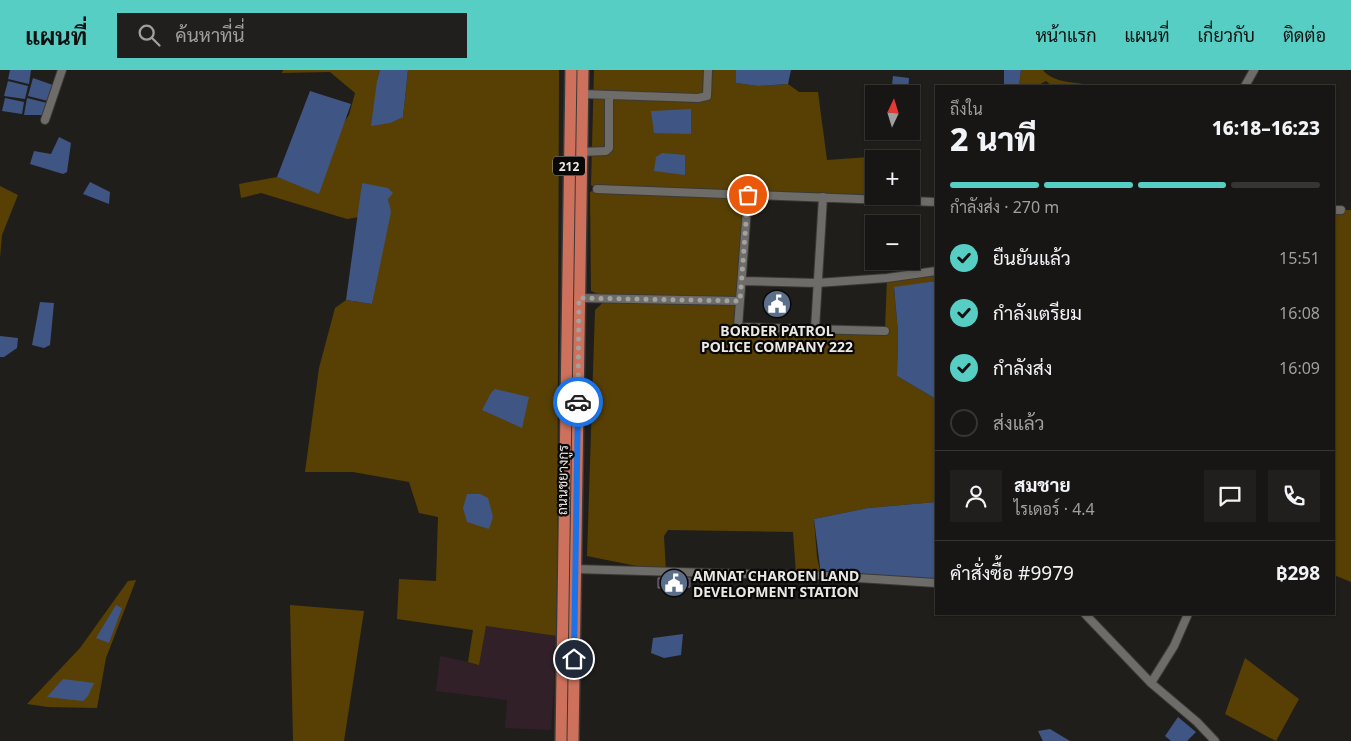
<!DOCTYPE html>
<html lang="th">
<meta charset="utf-8">
<style>
body{margin:0;font-family:"Noto Sans",Sarabun,sans-serif;background:#211f1d;color:#f1f3f6;height:100vh;display:flex;flex-direction:column;font-size:19px;white-space:nowrap}
*{box-sizing:border-box;margin:0}
p{font-size:16px;color:#9f9fa0}
.icon{flex:none;width:28px;height:28px;fill:none;stroke:currentColor;stroke-width:2;stroke-linecap:round;stroke-linejoin:round}
.map{position:relative;flex:1;overflow:hidden}
.panel{position:absolute;left:935px;top:15px;width:400px;height:530px;display:flex;flex-direction:column;background:#181614;border-radius:0px;box-shadow:0 1px 4px #0004,0 0 0 1px #363534}
.panel>*{flex:none}
.needle{width:32px;rotate:4deg}
.buttons{position:absolute;left:865px;top:15px;display:grid;gap:10px}
.buttons a{display:grid;place-items:center;width:55px;height:55px;border-radius:0px;background:#181614;box-shadow:0 1px 4px #0004,0 0 0 1px #363534;font-size:25px}
.pin{position:absolute;display:grid;place-items:center;width:42px;height:42px;color:#fff;margin:-21px;border:2px solid #fff;border-radius:50%;box-shadow:0 1px 5px #0007}
.courier{position:absolute;display:grid;place-items:center;width:50px;height:50px;margin:-25px;border:4px solid #1a73e8;border-radius:50%;background:#fff;color:#222;box-shadow:0 1px 6px #0007}
.headline em{font-style:normal;font-weight:800}
.headline div{display:flex;flex-direction:column-reverse}
.headline{display:flex;align-items:center;justify-content:space-between;height:85px;padding:0 15px}
h1{font-size:32px;font-weight:800;line-height:38px}
.bar{display:grid;grid-template-columns:repeat(4,1fr);gap:8px 5px;align-content:center;height:60px;padding:0 15px}
.bar i{height:6px;border-radius:4px;background:#363534}
.bar .current{background:#56cec3}
.bar p{grid-column:span 4}
.line{display:flex;align-items:center;gap:12px;padding:0 15px;border-top:1px solid #363534}
.line div{flex:1}
.round{display:grid;place-items:center;flex:none;width:52px;height:52px;border-radius:0px;background:#211f1d}
ol{padding:0 15px;list-style:none}
li{display:flex;align-items:center;gap:15px;height:55px}
li p{margin-inline-start:auto}
li .icon{padding:5px;border-radius:50%;background:#56cec3;color:#111;stroke-width:4}
li:last-child{color:#9f9fa0}
li i{width:28px;height:28px;border:2px solid #363534;border-radius:50%}
header{display:flex;align-items:center;gap:30px;box-sizing:border-box;height:70px;padding:0 25px;background:#56cec3;color:#111}
header strong{font-size:24px}
nav{display:flex;gap:28px;margin-inline-start:auto;font-size:18px}
.search{width:350px;height:45px;background:#211f1d;display:flex;align-items:center;gap:12px;box-sizing:border-box;padding:0 18px;border-radius:0px;color:#9f9fa0;font-size:19px}
.map>svg:first-child{display:block}
.commercial{fill:#312028}
.green{fill:#584004}
.water{fill:#3f5583}
.building{fill:#472e5b;stroke:#767478}
.lines{fill:none;stroke-linecap:round;stroke-linejoin:round}
.minor-casing{stroke:#3b3937;stroke-width:10}
.highway-casing{stroke:#3b3937;stroke-width:14}
.minor{stroke:#6e6c68;stroke-width:8}
.highway{stroke:#cd715c;stroke-width:11}
.done{stroke:#a3a19e;stroke-width:5;stroke-dasharray:0 9}
.route{stroke:#1a73e8;stroke-width:6}
.labels{text-anchor:middle;dominant-baseline:central;stroke-width:4.5;stroke-linejoin:round;paint-order:stroke}
.shield{fill:#090807;stroke:#a6a5a2;stroke-width:1}
.shield-label{font-size:12px;font-weight:bold;fill:#e9e8e5}
.poi-label{font-size:14px;font-weight:bold;fill:#e9e8e5;stroke:#090807}
.street-label{font-size:14px;fill:#e9e8e5;stroke:#090807}
</style>
<header>
<strong>แผนที่</strong>
<div class="search"><svg class="icon" aria-label="search" viewBox="0 0 24 24"><circle cx="10" cy="10" r="6"/><path d="M15 15l6 6"/></svg>ค้นหาที่นี่</div>
<nav><a>หน้าแรก</a><a>แผนที่</a><a>เกี่ยวกับ</a><a>ติดต่อ</a></nav>
</header>
<div class="map">
<svg width="1351" height="671" viewBox="0 0 1351 671">
<rect width="100%" height="100%" fill="#201e1b"/>
<!-- commercial -->
<path class="commercial" d="M 485,556 L 557,566 L 551,660 L 505,658 L 507,630 L 436,621 L 440,586 L 479,594 Z"/>
<!-- green -->
<path class="green" d="M 283,0 L 380,0 L 377,11 L 403,47 L 408,0 L 559,0 L 557,566 L 486,556 L 479,595 L 468,592 L 473,560 L 397,549 L 399,509 L 436,511 L 438,447 L 419,443 L 409,412 L 353,402 L 305,402 L 319,298 L 335,238 L 346,230 L 372,234 L 389,136 L 388,129 L 362,113 L 359,147 L 347,149 L 261,123 L 241,128 L 239,114 L 277,107 L 319,123 L 343,54 L 349,45 L 355,23 L 330,2 L 282,3 Z
M 594,0 L 736,0 L 736,13 L 758,16 L 788,14 L 799,22 L 818,22 L 827,90 L 897,85 L 897,89 L 874,89 L 874,126 L 896,126 L 896,130 L 748,125 L 738,257 L 885,260 L 887,208 L 936,201 L 936,211 L 894,218 L 898,262 L 897,306 L 936,329 L 936,432 L 868,438 L 814,449 L 817,487 L 821,505 L 796,504 L 793,462 L 668,460 L 664,466 L 666,502 L 587,486 L 595,240 L 608,228 L 591,221 L 590,122 L 597,119 L 591,115 Z
M 1021,0 L 1043,0 C 1053,14 1079,12 1096,16 L 1052,16 L 1046,11 L 1037,16 L 1019,16 Z
M 0,116 L 18,125 L 2,165 L 0,188 Z
M 1334,140 L 1351,140 L 1351,512 L 1334,505 Z
M 136,510 L 106,588 L 97,638 L 48,637 L 27,634 L 80,578 L 128,511 Z
M 290,535 L 364,541 L 344,671 L 293,671 Z
M 1245,588 L 1299,629 L 1276,671 L 1225,644 Z"/>
<!-- water -->
<path class="water" d="M 10,0 L 31,0 L 29,14 L 8,9 Z
M 380,0 L 408,0 L 403,47 L 390,53 L 371,56 L 377,11 Z
M 736,0 L 791,0 L 788,14 L 758,16 L 736,13 Z
M 1004,0 L 1021,0 L 1019,16 L 1004,16 Z
M 893,6 L 909,8 L 908,24 L 891,24 Z
M 33,8 L 53,15 L 48,31 L 28,26 Z
M 8,11 L 28,16 L 25,29 L 4,26 Z
M 310,21 L 351,34 L 319,124 L 277,107 Z
M 5,28 L 24,32 L 22,44 L 2,41 Z
M 27,28 L 47,33 L 44,45 L 24,45 Z
M 691,39 L 691,64 L 654,63 L 651,41 Z
M 59,67 L 71,73 L 67,102 L 63,104 L 30,94 L 34,81 L 51,84 Z
M 662,83 L 685,85 L 685,105 L 654,101 L 656,87 Z
M 90,112 L 110,122 L 109,134 L 83,124 Z
M 362,113 L 388,118 L 393,123 L 388,129 L 391,142 L 372,234 L 346,230 Z
M 936,211 L 936,329 L 897,306 L 898,262 L 894,217 Z
M 40,232 L 54,233 L 50,275 L 44,278 L 32,275 Z
M 0,266 L 18,268 L 17,278 L 4,287 L 0,287 Z
M 495,319 L 529,327 L 522,358 L 482,340 L 491,323 Z
M 467,424 L 480,424 L 488,428 L 493,447 L 489,459 L 467,452 L 463,438 Z
M 936,432 L 936,513 L 821,505 L 814,449 L 868,438 Z
M 116,535 L 122,538 L 109,573 L 96,568 Z
M 683,564 L 681,585 L 664,588 L 651,583 L 653,568 Z
M 63,609 L 94,613 L 88,626 L 83,631 L 47,627 Z
M 1178,647 L 1196,662 L 1187,671 L 1171,671 L 1165,666 Z
M 1050,659 L 1070,671 L 1043,671 L 1038,661 Z"/>
<!-- building -->
<path class="building" d="M 773,225 L 782,225 L 781,243 L 772,243 Z
M 658,508 L 690,508 L 690,517 L 658,518 Z"/>
<g class="lines">
<defs>
<path id="minor" d="M 1245,16 L 1254,0
M 582,24 L 698,28 L 707,26 L 708,0
M 45,50 L 62,0
M 581,82 L 606,81 L 609,78 L 609,25
M 597,119 L 936,132
M 748,125 L 738,257 L 885,261
M 1334,140 L 1341,140
M 742,211 L 817,213 L 887,208 L 936,201
M 579,228 L 740,231
M 815,259 L 823,127
M 575,499 L 781,505 L 796,504 L 936,513
M 1085,544 L 1151,613 L 1197,652 L 1215,671
M 1151,613 L 1174,576 L 1188,544"/>
<path id="highway" d="M 561,671 L 571,0
M 573,671 L 583,0"/>
</defs>
<!-- minor casing -->
<use href="#minor" class="minor-casing"/>
<!-- highway casing -->
<use href="#highway" class="highway-casing"/>
<!-- minor -->
<use href="#minor" class="minor"/>
<!-- highway -->
<use href="#highway" class="highway"/>
</g>
<g class="lines">
<!-- done -->
<path class="done" d="M 578,332 L 579,228 L 740,231 L 748,125"/>
<!-- route -->
<path class="route" d="M 574,589 L 578,332"/>
</g>
<!-- icons -->
<defs>
<symbol id="civic-disc" viewBox="-11 -11 22 22"><circle r="9.5" fill="#5c6f8a" stroke="#090807"/><path d="M-.6-6.5H3V-4.5H.6V-3L4-1V1h2V6H-6V1h2V-1L-.6-3ZM-1.2 2.5V6h2.4V2.5Z" fill="#fff"/></symbol>
</defs>
<g fill-rule="evenodd">
<use href="#civic-disc" x="761" y="218" width="32" height="32"/>
<use href="#civic-disc" x="658" y="497" width="32" height="32"/>
</g>
<g class="labels">
<!-- shield labels -->
<rect class="shield" x="553" y="86.5" width="32" height="19" rx="4"/>
<g class="shield-label">
<text x="569" y="96">212</text>
</g>
<!-- poi labels -->
<g class="poi-label">
<text x="777" y="260">BORDER PATROL<tspan x="777" dy="16">POLICE COMPANY 222</tspan></text>
<text x="693" y="505" text-anchor="start">AMNAT CHAROEN LAND<tspan x="693" dy="16">DEVELOPMENT STATION</tspan></text>
</g>
<!-- street labels -->
<g class="street-label">
<text transform="translate(562 410) rotate(-89)">ถนนชยางกูร</text>
</g>
</g>
</svg>
<div class="buttons">
<a><svg class="needle" viewBox="-14 -14 28 28"><path d="M0-13l5 13h-10z" fill="#e53935"/><path d="M0 13l5-13h-10z" fill="#9f9fa0"/></svg></a>
<a>+</a>
<a>−</a>
</div>
<div class="pin" style="left:748px;top:125px;background:#ea580c"><svg class="icon" aria-label="bag" viewBox="0 0 24 24"><path d="M5 8h14l-1 12H6zM9 8a3 3 0 0 1 6 0"/></svg></div>
<div class="pin" style="left:574px;top:589px;background:#1f2937"><svg class="icon" aria-label="home" viewBox="0 0 24 24"><path d="M3 11l9-7 9 7M6 9v11h12V9"/></svg></div>
<div class="courier" style="left:578px;top:332px"><svg class="icon" aria-label="car" viewBox="0 0 24 24"><path d="M5 17H2v-5l4-1 3-4h7l3 4 3 1v5h-3M9 17h6M6 11h13"/><circle cx="7" cy="17" r="2"/><circle cx="17" cy="17" r="2"/></svg></div>
<section class="panel">
<div class="headline"><div><h1>2 นาที</h1><p>ถึงใน</p></div><em>16:18–16:23</em></div>
<div class="bar"><i class="current"></i><i class="current"></i><i class="current"></i><i></i><p>กำลังส่ง · 270 m</p></div>
<ol>
<li><svg class="icon" aria-label="check" viewBox="0 0 24 24"><path d="M5 12l5 5 9-10"/></svg>ยืนยันแล้ว<p>15:51</p></li>
<li><svg class="icon" aria-label="check" viewBox="0 0 24 24"><path d="M5 12l5 5 9-10"/></svg>กำลังเตรียม<p>16:08</p></li>
<li><svg class="icon" aria-label="check" viewBox="0 0 24 24"><path d="M5 12l5 5 9-10"/></svg>กำลังส่ง<p>16:09</p></li>
<li><i></i>ส่งแล้ว</li>
</ol>
<div class="line" style="height:90px"><a class="round"><svg class="icon" aria-label="person" viewBox="0 0 24 24"><circle cx="12" cy="8" r="4"/><path d="M4 21q1-7 8-7t8 7"/></svg></a><div><b>สมชาย</b><p>ไรเดอร์ · 4.4</p></div><a class="round"><svg class="icon" aria-label="chat" viewBox="0 0 24 24"><path d="M4 5h16v11H9l-5 4z"/></svg></a><a class="round"><svg class="icon" aria-label="phone" viewBox="0 0 24 24"><path d="M5 4h4l2 5-3 2q2 4 5 5l2-3 5 2v4C11 20 4 13 5 4z"/></svg></a></div>
<div class="line" style="height:65px"><div>คำสั่งซื้อ #9979</div><b>฿298</b></div>
</section>
</div>
